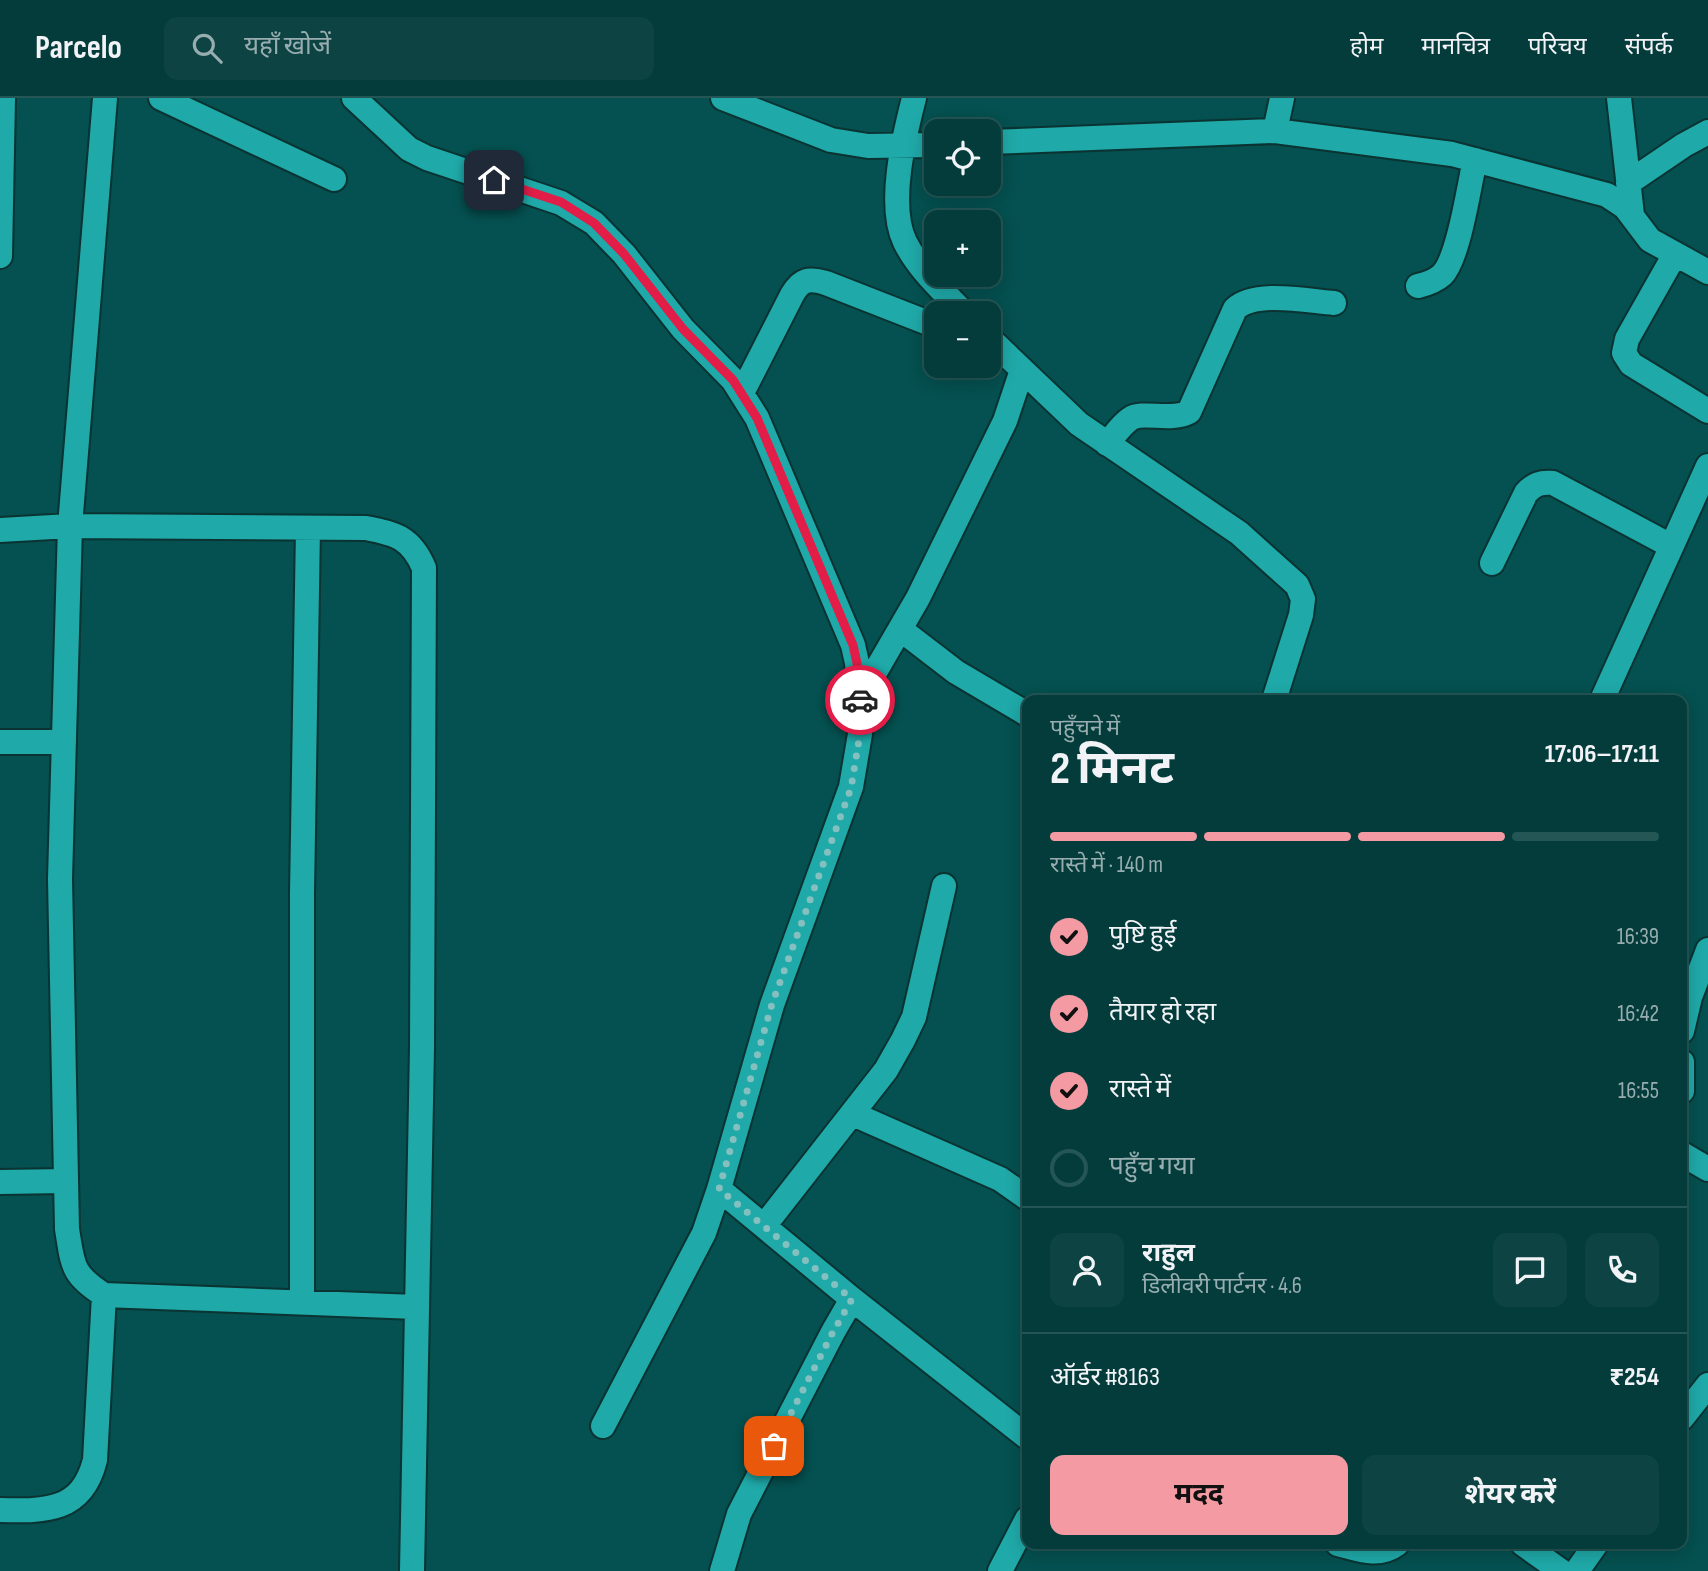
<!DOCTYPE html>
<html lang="hi">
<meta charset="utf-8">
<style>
body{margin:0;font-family:"Sofia Sans Condensed","Noto Sans Devanagari",sans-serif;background:#0d4343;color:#f1f3f6;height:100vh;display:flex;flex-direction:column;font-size:26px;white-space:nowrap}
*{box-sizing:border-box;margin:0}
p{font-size:23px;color:#97adaf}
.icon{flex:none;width:38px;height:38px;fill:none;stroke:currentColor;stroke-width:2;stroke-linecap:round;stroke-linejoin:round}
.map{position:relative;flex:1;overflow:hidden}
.side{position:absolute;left:1022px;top:597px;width:665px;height:854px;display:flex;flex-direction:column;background:#043c3c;border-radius:14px;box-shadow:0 4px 18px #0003,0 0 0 2px #255656}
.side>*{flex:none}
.tools{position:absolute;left:924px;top:21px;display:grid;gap:14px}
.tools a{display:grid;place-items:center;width:77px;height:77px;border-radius:14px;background:#043c3c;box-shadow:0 4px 18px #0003,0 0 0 2px #255656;font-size:35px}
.pin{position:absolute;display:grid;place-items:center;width:60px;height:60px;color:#fff;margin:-30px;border-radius:14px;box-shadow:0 4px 10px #0006}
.courier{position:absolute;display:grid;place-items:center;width:70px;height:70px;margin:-35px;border:5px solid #e11d48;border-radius:50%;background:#fff;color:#222;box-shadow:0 2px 9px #0007}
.headline em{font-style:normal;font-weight:700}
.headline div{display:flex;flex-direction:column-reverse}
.headline{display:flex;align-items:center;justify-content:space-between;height:119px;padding:0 28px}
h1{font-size:46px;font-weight:700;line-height:52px}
.bar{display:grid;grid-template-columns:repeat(4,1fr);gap:10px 7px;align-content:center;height:84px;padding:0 28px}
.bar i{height:9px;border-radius:5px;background:#255656}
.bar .selected{background:#f49aa2}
.bar p{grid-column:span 4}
.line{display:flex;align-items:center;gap:18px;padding:0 28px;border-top:2px solid #255656}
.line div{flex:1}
.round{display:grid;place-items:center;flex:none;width:74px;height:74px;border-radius:14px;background:#0d4343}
ol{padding:0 28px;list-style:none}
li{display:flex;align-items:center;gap:21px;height:77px}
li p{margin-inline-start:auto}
li .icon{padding:7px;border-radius:50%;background:#f49aa2;color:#111;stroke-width:4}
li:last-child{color:#97adaf}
li i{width:38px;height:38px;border:4px solid #255656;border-radius:50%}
.action{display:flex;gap:14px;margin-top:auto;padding:14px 28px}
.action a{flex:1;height:80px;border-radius:14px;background:#f49aa2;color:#111;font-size:28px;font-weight:700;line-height:80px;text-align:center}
.action a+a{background:#0d4343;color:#f1f3f6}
header{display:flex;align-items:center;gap:42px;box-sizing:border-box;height:98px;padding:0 35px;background:#043c3c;border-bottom:2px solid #255656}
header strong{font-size:33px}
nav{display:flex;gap:38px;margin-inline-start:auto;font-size:24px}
.search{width:490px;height:63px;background:#0d4343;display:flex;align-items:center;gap:18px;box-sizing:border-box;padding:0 24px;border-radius:14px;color:#97adaf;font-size:26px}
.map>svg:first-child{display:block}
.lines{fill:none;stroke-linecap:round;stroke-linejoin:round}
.minor-casing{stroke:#0a3332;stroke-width:28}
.minor{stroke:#1fa9a8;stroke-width:24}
.done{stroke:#83c0bf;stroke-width:7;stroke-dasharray:0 12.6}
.route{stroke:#e11d48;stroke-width:9}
</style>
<header>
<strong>Parcelo</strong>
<div class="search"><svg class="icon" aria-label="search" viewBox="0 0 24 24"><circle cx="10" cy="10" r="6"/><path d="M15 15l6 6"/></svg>यहाँ खोजें</div>
<nav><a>होम</a><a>मानचित्र</a><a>परिचय</a><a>संपर्क</a></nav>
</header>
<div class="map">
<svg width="1708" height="1473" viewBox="0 0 1708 1473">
<rect width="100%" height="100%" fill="#055050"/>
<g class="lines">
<defs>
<path id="minor" d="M 161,0 L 334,81
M 354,0 L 409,51 L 427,60 L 561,105 L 594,125 L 624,156 L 683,231 L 733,282 L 757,320 L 853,547 L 857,565 L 860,600 L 860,636 L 851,689 L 772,907 L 719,1091 L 704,1135 L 603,1328
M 723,0 L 831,42 L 868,48 L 936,47
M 914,0 C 904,39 887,107 905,144 C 919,172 943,193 964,215
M 1619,0 L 1632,117
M 1275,33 L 1282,0
M 989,44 L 1275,33 L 1452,56 L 1607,97 L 1625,109 L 1650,142 L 1708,174
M 1628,85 L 1684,47 L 1708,34
M 1675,156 L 1627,241 L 1624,255 L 1631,266 L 1708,313
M 0,158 L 3,0
M 1418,188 C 1427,186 1435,183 1442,177 C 1459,160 1469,87 1475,62
M 989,240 L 1079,326 L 1239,435 L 1297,487 L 1303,501 L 1301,517 L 1274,602
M 742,295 L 792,197 C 801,181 809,180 826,185 L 936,228
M 1107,346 C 1114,338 1121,327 1130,321 C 1142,312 1170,324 1189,314 L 1235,211 C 1255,192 1307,203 1334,205
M 0,432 L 70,428 L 105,0
M 1492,465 L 1526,395 C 1534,386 1541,384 1553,385 L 1671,448
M 900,531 L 956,574 L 1027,616
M 860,600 L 918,500 L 1005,323 L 1022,272
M 1602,602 L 1708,368
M 0,644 L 64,644
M 1682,933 L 1690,899 L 1708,852
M 1682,964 L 1682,993
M 853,1016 L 1000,1081 L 1027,1100
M 1682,1056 L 1708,1071
M 0,1084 L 66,1083
M 719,1091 L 852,1201
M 764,1128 L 886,972 L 903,942 L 914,919 L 944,788
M 302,1203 L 302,796 L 308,430
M 1682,1320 L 1708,1287
M 0,1412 C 46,1413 82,1414 95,1362 L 104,1197
M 1338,1446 C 1358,1451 1378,1460 1397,1446
M 1523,1446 L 1561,1473
M 412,1473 L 422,950 L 424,470 C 411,440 397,436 366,430 L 70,428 L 60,781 L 67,1131 C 73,1167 71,1176 104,1197 L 416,1209
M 722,1473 L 739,1416 L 833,1234 L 852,1201 L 1027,1339
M 1000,1473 L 1027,1421
M 1577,1473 L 1596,1446"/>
</defs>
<!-- minor casing -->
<use href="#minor" class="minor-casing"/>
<!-- minor -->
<use href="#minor" class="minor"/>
</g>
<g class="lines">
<!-- done -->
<path class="done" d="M 774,1348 L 833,1234 L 852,1201 L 719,1091 L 772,906 L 851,690 L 860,636 L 860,602"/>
<!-- route -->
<path class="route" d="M 494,82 L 561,104 L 594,125 L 624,156 L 683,231 L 733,282 L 757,320 L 853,547 L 857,565 L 860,602"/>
</g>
</svg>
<div class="tools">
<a><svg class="icon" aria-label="locate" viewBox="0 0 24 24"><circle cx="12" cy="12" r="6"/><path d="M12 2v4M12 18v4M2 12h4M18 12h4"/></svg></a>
<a>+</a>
<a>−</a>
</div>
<div class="pin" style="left:774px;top:1348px;background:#ea580c"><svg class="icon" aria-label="bag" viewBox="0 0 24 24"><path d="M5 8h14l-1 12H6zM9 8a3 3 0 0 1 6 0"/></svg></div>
<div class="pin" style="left:494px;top:82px;background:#1f2937"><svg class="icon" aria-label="home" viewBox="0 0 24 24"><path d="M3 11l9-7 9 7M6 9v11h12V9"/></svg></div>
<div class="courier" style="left:860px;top:602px"><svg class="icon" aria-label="car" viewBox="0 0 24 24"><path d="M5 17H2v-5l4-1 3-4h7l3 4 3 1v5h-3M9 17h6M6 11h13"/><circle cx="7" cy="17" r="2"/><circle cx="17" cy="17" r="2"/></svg></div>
<section class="side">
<div class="headline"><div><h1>2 मिनट</h1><p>पहुँचने में</p></div><em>17:06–17:11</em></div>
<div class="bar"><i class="selected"></i><i class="selected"></i><i class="selected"></i><i></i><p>रास्ते में · 140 m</p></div>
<ol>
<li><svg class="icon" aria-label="check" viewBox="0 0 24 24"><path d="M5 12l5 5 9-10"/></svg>पुष्टि हुई<p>16:39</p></li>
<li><svg class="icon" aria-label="check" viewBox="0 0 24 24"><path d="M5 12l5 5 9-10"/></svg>तैयार हो रहा<p>16:42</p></li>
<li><svg class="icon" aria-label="check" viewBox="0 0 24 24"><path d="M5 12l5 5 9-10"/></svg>रास्ते में<p>16:55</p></li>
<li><i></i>पहुँच गया</li>
</ol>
<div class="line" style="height:126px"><a class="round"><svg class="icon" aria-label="person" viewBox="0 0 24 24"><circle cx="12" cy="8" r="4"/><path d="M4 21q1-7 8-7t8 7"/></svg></a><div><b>राहुल</b><p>डिलीवरी पार्टनर · 4.6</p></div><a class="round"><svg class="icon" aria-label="chat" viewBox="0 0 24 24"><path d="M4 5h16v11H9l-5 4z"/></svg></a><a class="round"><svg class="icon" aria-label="phone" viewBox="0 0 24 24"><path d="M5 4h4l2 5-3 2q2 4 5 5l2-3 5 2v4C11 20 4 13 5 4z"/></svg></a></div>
<div class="line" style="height:91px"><div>ऑर्डर #8163</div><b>₹254</b></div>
<div class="action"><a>मदद</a><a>शेयर करें</a></div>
</section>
</div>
